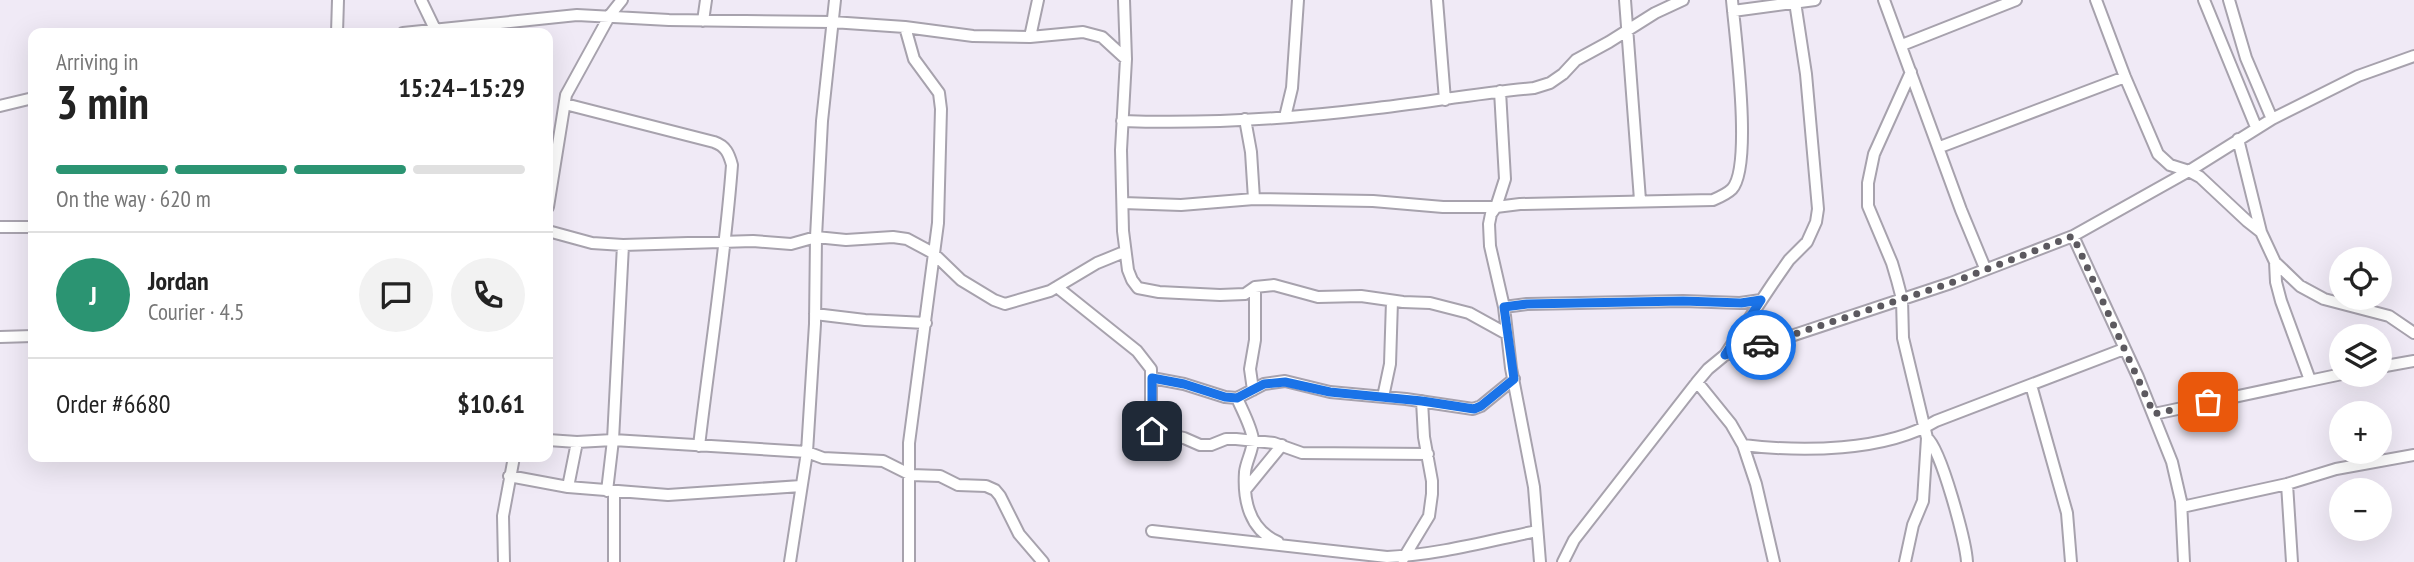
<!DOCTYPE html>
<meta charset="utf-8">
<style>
body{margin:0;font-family:"PT Sans Narrow",sans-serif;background:#f2f2f2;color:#222;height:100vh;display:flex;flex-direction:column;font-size:26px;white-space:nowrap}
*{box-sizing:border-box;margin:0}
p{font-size:23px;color:#767676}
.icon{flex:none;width:38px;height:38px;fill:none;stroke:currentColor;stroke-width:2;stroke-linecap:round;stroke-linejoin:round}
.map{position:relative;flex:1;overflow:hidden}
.side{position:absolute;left:28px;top:28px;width:525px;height:434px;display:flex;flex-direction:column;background:#fff;border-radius:14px;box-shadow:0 7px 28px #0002}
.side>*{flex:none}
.controls{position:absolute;left:2329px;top:247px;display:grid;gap:14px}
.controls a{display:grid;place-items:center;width:63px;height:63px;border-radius:50%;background:#fff;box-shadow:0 7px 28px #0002;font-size:35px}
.pin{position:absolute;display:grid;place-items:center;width:60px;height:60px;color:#fff;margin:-30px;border-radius:14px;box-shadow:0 4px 10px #0006}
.courier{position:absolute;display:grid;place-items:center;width:70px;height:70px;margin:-35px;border:5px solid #1a73e8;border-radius:50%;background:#fff;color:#222;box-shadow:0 2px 9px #0007}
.headline em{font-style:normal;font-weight:800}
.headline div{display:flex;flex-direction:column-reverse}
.headline{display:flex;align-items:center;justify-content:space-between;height:119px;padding:0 28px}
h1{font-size:46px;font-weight:800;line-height:52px}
.bar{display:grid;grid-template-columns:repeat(4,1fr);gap:10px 7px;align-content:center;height:84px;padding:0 28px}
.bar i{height:9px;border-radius:5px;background:#e0e0e0}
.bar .active{background:#2b9472}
.bar p{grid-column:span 4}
.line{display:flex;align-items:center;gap:18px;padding:0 28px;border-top:2px solid #e0e0e0}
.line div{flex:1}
.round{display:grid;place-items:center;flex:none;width:74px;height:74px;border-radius:37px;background:#f2f2f2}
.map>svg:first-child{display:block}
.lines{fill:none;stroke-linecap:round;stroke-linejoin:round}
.street-casing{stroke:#a7a2ad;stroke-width:14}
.street{stroke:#fff;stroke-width:10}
.done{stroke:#5c595f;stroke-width:7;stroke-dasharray:0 12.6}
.route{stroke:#1a73e8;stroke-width:9}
</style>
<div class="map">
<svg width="2414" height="562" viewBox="0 0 2414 562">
<rect width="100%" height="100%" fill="#f0eaf6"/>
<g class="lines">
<defs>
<path id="street" d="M 421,0 L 435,29
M 1124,0 L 1126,59 L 1121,150 L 1123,231 L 1128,270 L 1132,280 L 1138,288 L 1159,292 L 1220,295 L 1245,294 L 1255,287 L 1274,285 L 1318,297 L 1361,296 L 1403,302 L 1430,303 L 1469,313 L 1507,334
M 1437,0 L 1445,100
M 1625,0 L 1640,200
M 1884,0 L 1961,210 L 1985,268
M 2096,0 L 2125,77 L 2158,154 L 2170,165 L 2189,171 L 2200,177 L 2247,221 L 2261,232
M 2204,0 L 2256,127
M 2229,0 L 2246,58 L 2272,119
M 1733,11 L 1815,0
M 703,21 L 706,0
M 905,27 L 914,59 L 939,93 L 941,109 L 938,223 L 909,443 L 909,562
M 337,33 L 338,0
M 403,33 L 577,15 L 669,20 L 832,22 L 905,27 L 973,36 L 1030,37 L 1083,32 L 1102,37 L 1126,59
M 1030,37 L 1038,0
M 1902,45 L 2016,0
M 565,104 L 714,142 C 726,146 729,154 732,165 C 725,259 710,352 699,446
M 0,106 L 33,98
M 1285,117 L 1292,88 L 1298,0
M 1245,119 L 1251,152 L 1254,199
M 1122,121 C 1204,124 1287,119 1369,109 C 1424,103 1478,93 1534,88 L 1550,83 L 1563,74 L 1576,60 L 1609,42 L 1655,13 L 1683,0
M 2238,139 L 2261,232 L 2275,262 L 2276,282 L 2281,301 L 2310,380
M 1940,147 L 2125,77
M 1123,203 L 1181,205 L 1254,199 L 1373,201 L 1443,207 L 1496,207 L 1505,179 L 1500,91
M 548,207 L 566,95 L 610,15 L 622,0
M 0,227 L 33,227
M 548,231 L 592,243 L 623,245 L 753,241 L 791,244 L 816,237 L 846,240 L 893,237 L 907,239 L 933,253 L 961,280 L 994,300 L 1005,304 L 1050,291 L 1097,263 L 1124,252
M 2073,236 L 2138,377 L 2172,462 L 2181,501 L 2184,562
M 2275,262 L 2300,286 L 2324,299 L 2389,316 L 2414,333
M 1057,287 L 1137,351 L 1151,369 L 1151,431 L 1184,438 L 1200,445 L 1211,445 L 1226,439 L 1236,439 L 1274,443 L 1302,453 L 1428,454
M 1504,307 L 1527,304 L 1683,301 L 1740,303 L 1761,300
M 815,314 L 865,320 L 926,323
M 0,337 L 33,336
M 1725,355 L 1773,283 L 1789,260 L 1807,242 L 1816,222 L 1818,209 L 1806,74 L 1795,2
M 2380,367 L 2414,361
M 1152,378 L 1184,384 L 1225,397 L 1237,398 C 1242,410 1252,428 1253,440 C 1253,450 1246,462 1245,472 C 1243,501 1250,530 1278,542
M 1697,382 L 1731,424 L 1743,445 C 1801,452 1885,452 1936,421 L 2124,349
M 2031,385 L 2067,513 L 2071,562
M 1253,390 L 1250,369 L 1255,340 L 1255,287
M 1383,397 L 1390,364 L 1392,301
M 1237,398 L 1264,384 L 1285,381 L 1330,392 L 1406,399 L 1473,409 L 1481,406 L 1514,379
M 2154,414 L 2342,374
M 1927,438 C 1941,449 1966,542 1967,562
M 548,440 L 577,442 L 613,440 L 807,452 L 823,458 L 883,461 L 911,475 L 940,476 L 958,485 L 986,486 L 995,490 L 1000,496 L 1019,534 L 1043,562
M 1743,445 L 1756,484 L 1774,562
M 509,476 L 568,487 L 668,495 L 801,486
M 2287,484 L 2292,562
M 568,487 L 577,442
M 1246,489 L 1282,445
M 607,491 L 613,440 L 623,245
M 614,491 L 614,562
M 2182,507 L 2287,484 L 2336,469 L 2414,455
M 1152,531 L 1387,557 C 1437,555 1488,541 1537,531
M 1403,559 L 1429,516 L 1432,494 L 1432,481 L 1424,437 L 1422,401
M 504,562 L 503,516 L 514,457
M 790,562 L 807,452 L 815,324 L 816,237 L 822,121 L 835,0
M 1540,562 L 1534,487 L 1511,368 L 1504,307 L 1490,246 L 1489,224 L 1491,214 L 1496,207 L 1520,204 L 1713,200 C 1720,197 1727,194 1732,189 C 1753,166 1735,35 1732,0
M 1563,562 L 1574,540 L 1697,382 L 1708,369 L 1725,355 L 1767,344 L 1951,283 L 2073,236 L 2189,171 L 2272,119 L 2358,76 L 2414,56
M 1905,562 L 1913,525 L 1923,501 L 1927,438 L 1903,338 L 1902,299 L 1897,280 L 1892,263 L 1868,206 L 1868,183 L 1874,154 L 1911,72"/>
</defs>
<!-- street casing -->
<use href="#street" class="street-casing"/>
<!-- street -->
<use href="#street" class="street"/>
</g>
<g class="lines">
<!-- done -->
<path class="done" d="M 1761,345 L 1951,283 L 2073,236 L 2154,414 L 2208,402"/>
<!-- route -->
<path class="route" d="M 1152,431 L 1152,378 L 1184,384 L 1225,397 L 1237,398 L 1264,384 L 1285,382 L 1330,392 L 1422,401 L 1474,409 L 1481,406 L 1514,379 L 1504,307 L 1527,304 L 1683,301 L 1741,303 L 1761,300 L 1725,355 L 1761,345"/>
</g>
</svg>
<div class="controls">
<a><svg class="icon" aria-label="locate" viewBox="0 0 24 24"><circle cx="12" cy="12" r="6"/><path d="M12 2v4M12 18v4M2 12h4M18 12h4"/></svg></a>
<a><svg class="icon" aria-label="layers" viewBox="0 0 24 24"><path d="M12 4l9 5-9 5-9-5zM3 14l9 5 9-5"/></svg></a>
<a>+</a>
<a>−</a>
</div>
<div class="pin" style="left:2208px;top:402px;background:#ea580c"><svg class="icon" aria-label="bag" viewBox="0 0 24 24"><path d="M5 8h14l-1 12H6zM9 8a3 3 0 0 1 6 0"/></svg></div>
<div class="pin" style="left:1152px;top:431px;background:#1f2937"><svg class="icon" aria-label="home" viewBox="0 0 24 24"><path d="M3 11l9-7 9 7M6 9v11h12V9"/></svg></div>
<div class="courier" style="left:1761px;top:345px"><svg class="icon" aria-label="car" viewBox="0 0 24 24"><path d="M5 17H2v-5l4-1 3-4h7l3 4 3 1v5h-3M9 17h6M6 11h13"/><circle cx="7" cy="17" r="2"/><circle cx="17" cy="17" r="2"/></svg></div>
<section class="side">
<div class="headline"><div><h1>3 min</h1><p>Arriving in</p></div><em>15:24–15:29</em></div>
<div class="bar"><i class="active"></i><i class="active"></i><i class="active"></i><i></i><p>On the way · 620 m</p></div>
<div class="line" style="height:126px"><b class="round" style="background:#2b9472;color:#fff">J</b><div><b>Jordan</b><p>Courier · 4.5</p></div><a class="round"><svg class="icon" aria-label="chat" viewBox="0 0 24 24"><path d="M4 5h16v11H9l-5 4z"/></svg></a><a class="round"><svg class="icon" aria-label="phone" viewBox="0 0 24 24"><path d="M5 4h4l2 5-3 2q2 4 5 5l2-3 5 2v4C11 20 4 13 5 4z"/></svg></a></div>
<div class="line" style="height:91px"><div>Order #6680</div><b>$10.61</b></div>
</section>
</div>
